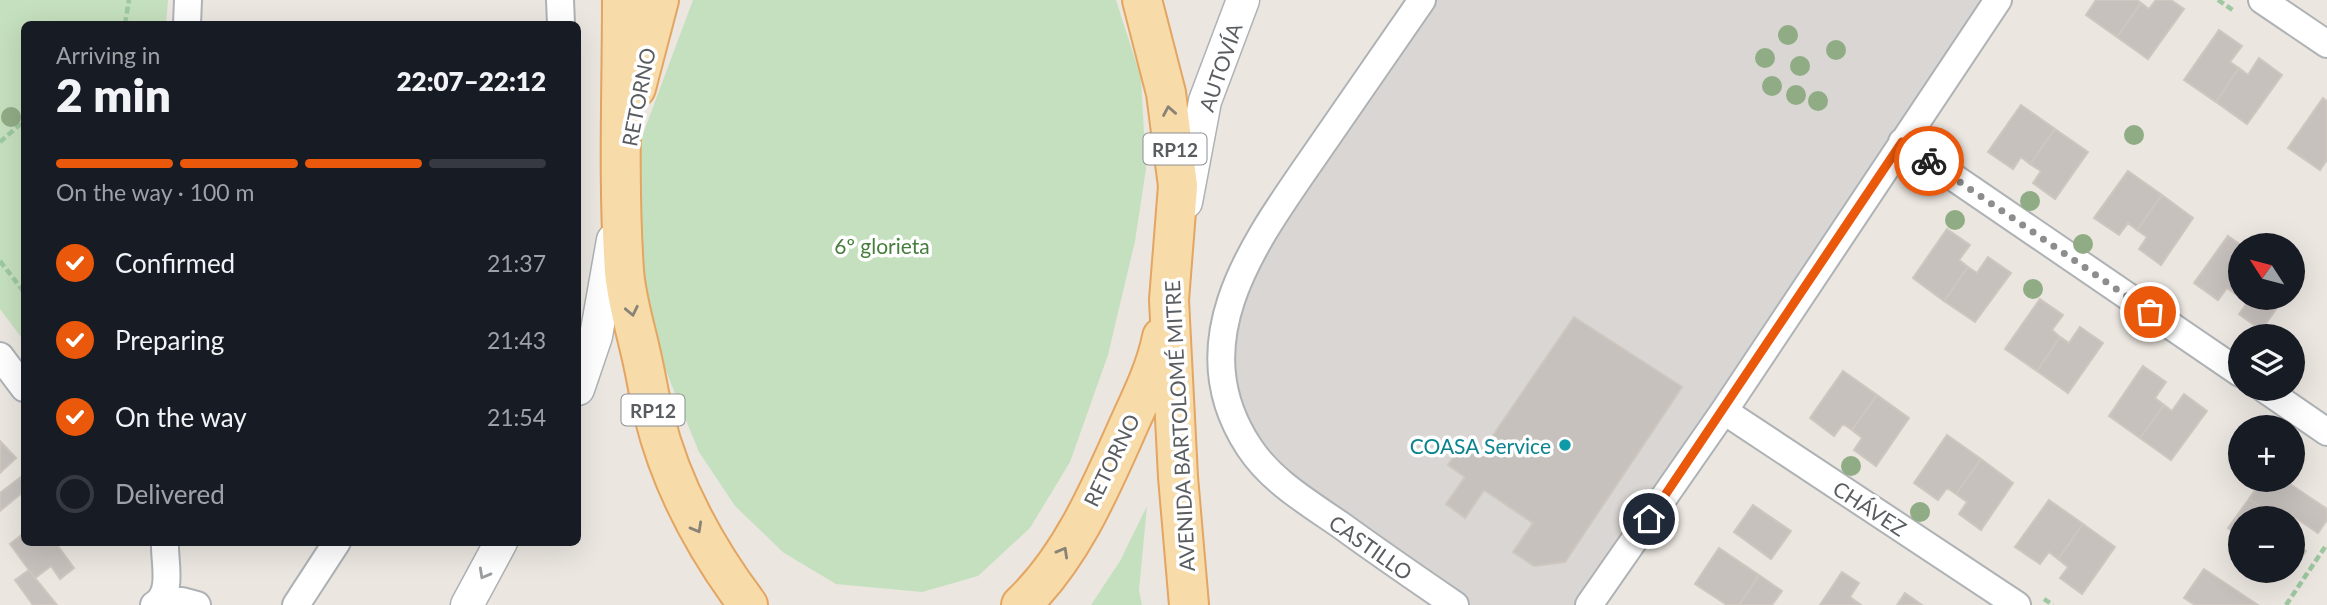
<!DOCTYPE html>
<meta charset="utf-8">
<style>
body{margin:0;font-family:Lato,sans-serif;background:#20242c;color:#f1f3f6;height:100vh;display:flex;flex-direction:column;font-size:26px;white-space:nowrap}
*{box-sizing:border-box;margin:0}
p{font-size:23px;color:#9ea1a6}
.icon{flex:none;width:38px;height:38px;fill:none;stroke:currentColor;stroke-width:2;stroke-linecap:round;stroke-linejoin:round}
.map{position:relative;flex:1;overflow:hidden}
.panel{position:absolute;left:21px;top:21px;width:560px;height:525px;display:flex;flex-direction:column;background:#171b24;border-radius:10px;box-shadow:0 7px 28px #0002}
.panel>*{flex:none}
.needle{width:46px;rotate:306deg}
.controls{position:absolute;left:2228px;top:233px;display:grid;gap:14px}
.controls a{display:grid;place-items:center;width:77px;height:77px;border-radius:50%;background:#171b24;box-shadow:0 7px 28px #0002;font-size:35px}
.pin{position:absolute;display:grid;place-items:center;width:60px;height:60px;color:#fff;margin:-30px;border:4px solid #fff;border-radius:50%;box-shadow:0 2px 7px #0007}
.courier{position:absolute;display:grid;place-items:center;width:70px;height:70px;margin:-35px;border:5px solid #ea580c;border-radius:50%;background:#fff;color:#222;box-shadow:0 2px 9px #0007}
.headline em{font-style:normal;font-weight:800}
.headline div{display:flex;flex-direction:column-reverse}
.headline{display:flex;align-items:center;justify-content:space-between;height:119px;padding:0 35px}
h1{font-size:46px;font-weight:800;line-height:52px}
.bar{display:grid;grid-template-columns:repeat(4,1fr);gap:10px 7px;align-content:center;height:84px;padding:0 35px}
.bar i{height:9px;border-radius:5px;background:#363941}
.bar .current{background:#ea580c}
.bar p{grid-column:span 4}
ol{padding:0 35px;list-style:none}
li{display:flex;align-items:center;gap:21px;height:77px}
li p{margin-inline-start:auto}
li .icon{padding:7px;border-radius:50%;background:#ea580c;color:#fff;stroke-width:4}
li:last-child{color:#9ea1a6}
li i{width:38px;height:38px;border:4px solid #363941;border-radius:50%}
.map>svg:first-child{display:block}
.industrial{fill:#d9d6d3}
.green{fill:#c5e0be}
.building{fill:#c6c1bd;stroke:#cec7bf;stroke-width:2}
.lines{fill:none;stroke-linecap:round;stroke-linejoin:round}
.minor-casing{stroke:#aeb2b5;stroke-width:30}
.tertiary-casing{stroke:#aeb2b5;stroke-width:35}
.primary-casing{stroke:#e3a561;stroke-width:42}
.path{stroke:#9dc8a0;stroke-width:4.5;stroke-dasharray:7 3.5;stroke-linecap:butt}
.minor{stroke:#fff;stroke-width:26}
.tertiary{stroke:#fff;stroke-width:32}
.primary{stroke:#f7dba9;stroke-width:38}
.tree{fill:#90ac85}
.oneway{stroke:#888376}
.oneway2{stroke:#9b9ea0}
.done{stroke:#8c8d8d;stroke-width:7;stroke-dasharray:0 12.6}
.route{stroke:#ea580c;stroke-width:9}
.culture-dot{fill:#0f9aa8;stroke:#fff;stroke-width:2.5}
.labels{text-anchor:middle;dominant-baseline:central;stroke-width:7;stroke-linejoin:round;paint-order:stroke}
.shield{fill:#fff;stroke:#8b8e90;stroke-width:2}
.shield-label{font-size:19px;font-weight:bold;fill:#595d60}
.street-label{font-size:21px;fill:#595d60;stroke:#fff}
.park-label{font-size:21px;fill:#457d3b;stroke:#fff}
.culture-label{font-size:21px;fill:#0d838f;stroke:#fff;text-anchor:end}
</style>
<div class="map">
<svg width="2327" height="605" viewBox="0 0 2327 605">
<rect width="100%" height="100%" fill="#ebe6e0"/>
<!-- industrial -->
<path class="industrial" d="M 1422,0 L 1998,0 L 1589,605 L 1455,605 L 1250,449 L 1220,358 L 1235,287 Z"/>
<!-- green -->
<path class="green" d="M 0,0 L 168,0 L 166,24 L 24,24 L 24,341 L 0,309 Z
M 693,0 L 1116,0 L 1141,78 L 1146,169 L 1135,241 L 1108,355 L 1070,462 L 1030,528 L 978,576 L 922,592 L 836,584 L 784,553 L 735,506 L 699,452 L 668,376 L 643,304 L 634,158 Z
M 1147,506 L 1139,590 L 1142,605 L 1091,605 L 1120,561 Z"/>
<!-- building -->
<path class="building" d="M 2096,0 L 2137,0 L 2141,3 L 2117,37 L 2086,15 Z
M 2156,0 L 2171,0 L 2184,9 L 2148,59 L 2117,37 L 2141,3 L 2149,9 Z
M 2219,30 L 2242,46 L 2230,62 L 2239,68 L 2216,102 L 2184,80 Z
M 2259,58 L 2282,75 L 2247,124 L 2216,102 L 2239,68 L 2248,75 Z
M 2323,98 L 2327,101 L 2327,160 L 2320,170 L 2288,148 Z
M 2021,105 L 2055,129 L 2030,164 L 2021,157 L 2013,169 L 1988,152 Z
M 2055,129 L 2088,152 L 2055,199 L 2033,183 L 2041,171 L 2030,164 Z
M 2128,171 L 2162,195 L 2137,230 L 2128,223 L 2119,235 L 2094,218 Z
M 2162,195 L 2193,218 L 2161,265 L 2139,249 L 2147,237 L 2137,230 Z
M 1947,229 L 1970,245 L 1959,260 L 1968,267 L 1944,301 L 1913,278 Z
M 2228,236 L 2241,245 L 2240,290 L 2237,295 L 2227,288 L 2218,300 L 2194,283 Z
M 1988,257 L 2011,273 L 1975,322 L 1944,301 L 1968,267 L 1977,273 Z
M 2240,298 L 2284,298 L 2261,330 L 2239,314 L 2247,303 Z
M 2040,299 L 2063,315 L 2052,330 L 2060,337 L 2037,371 L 2005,349 Z
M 1574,317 L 1682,387 L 1565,562 L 1534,566 L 1513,552 L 1533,523 L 1484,490 L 1465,518 L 1446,504 L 1465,477 L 1448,465 L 1466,439 L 1483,450 Z
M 2080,327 L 2103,343 L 2068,393 L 2037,371 L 2060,337 L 2069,343 Z
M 2143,366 L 2166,382 L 2155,398 L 2164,405 L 2140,438 L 2109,416 Z
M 1843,371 L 1877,395 L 1852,430 L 1843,424 L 1834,436 L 1810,418 Z
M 2184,394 L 2207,411 L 2171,460 L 2140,438 L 2164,405 L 2172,411 Z
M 1877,395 L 1909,418 L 1876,466 L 1854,450 L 1862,438 L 1852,430 Z
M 1947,435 L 1981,459 L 1956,494 L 1947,488 L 1938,500 L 1914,483 Z
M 0,441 L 16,458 L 0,473 Z
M 1981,459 L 2013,483 L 1981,530 L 1959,514 L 1967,502 L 1956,494 Z
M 22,476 L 24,491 L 0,511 L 0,493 Z
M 2262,480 L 2284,480 L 2327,509 L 2327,520 L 2318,533 L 2290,514 L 2287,518 L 2277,518 L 2249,499 Z
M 2249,499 L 2277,518 L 2240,518 L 2240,537 L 2228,528 Z
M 2049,500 L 2083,524 L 2058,559 L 2049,552 L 2040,564 L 2015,547 Z
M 1753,505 L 1791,531 L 1771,559 L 1734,532 Z
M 2083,524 L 2115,547 L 2082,594 L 2060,578 L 2068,567 L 2058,559 Z
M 24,533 L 24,542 L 55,542 L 74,568 L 60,579 L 51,566 L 35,578 L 10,544 Z
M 2292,542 L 2306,551 L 2292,572 L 2289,570 L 2292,570 Z
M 1719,548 L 1759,575 L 1739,605 L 1727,605 L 1695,584 Z
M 2204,569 L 2258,605 L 2195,605 L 2184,598 Z
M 29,570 L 35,578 L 57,605 L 33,605 L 15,580 Z
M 1842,572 L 1859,583 L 1850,597 L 1861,605 L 1820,605 Z
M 1759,575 L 1782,591 L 1772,605 L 1739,605 Z
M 1905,593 L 1922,605 L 1897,605 Z"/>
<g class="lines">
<defs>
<path id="minor" d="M 560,0 L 561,24
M 1422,0 C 1388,50 1353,99 1319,149 C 1258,238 1178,339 1249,447 C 1271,481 1309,503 1342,526 C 1379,553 1417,579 1455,605
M 2262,0 L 2327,44
M 187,24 L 188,0
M 1902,142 L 2240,373
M 0,356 L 24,388
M 2263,388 L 2327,432
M 1724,411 L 2017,605
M 161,601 L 182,601 L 197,605
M 154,605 C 174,593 164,562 165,542
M 296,605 L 337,542
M 1589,605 L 1724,411 L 1998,0"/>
<path id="tertiary" d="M 1186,202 L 1205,101 L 1243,0
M 578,389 L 596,336 L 613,240
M 467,605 L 501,542"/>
<path id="primary" d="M 622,0 C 622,90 618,181 624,271 C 626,298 635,327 641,354 C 646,375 649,396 654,416 C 671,485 706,549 748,605
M 1142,0 L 1166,93 L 1178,186 L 1169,300 L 1178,477 L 1189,605
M 636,88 L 659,0
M 1021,605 C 1072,557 1102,485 1130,422 C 1143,394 1156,367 1162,337"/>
</defs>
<!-- minor casing -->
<use href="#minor" class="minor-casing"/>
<!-- tertiary casing -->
<use href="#tertiary" class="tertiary-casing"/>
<!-- primary casing -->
<use href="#primary" class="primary-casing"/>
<!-- path -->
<path class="path" d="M 2218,0 L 2234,11
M 125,24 L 129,0
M 0,142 L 24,121
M 0,261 L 24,292
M 2044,599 L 2053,605
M 2286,605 L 2327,544"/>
<!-- minor -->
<use href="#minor" class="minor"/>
<!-- tertiary -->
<use href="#tertiary" class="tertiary"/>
<!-- primary -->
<use href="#primary" class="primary"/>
</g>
<!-- trees -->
<g class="tree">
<circle cx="1788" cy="35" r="10"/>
<circle cx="1836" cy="50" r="10"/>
<circle cx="1765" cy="58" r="10"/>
<circle cx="1800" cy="66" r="10"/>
<circle cx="1772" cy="86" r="10"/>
<circle cx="1796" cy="95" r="10"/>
<circle cx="1818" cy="101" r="10"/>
<circle cx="11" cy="117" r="10"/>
<circle cx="2134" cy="135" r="10"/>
<circle cx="2030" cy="201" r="10"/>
<circle cx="1955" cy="220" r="10"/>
<circle cx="2083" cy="244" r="10"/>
<circle cx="2033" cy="289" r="10"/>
<circle cx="1851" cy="466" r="10"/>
<circle cx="1920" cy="512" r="10"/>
</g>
<!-- one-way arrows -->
<defs><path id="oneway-chevron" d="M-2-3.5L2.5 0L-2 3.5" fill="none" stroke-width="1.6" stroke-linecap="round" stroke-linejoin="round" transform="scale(1.75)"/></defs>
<g class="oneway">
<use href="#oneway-chevron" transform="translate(1169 111) rotate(-100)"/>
<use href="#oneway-chevron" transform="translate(632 311) rotate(78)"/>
<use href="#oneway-chevron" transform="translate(697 528) rotate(61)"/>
<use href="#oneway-chevron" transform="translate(1063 552) rotate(-61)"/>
</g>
<use class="oneway2" href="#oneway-chevron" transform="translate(484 574) rotate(119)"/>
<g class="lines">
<!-- done -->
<path class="done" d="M 1929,161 L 2150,312"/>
<!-- route -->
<path class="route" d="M 1649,519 L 1902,142 L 1929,161"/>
</g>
<!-- markers -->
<circle class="culture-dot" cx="1565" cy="445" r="7"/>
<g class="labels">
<!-- shield labels -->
<g class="shield">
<rect x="1143.5" y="133.5" width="63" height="31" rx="5"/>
<rect x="621.5" y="394.5" width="63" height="31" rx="5"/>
</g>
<g class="shield-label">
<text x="1175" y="149">RP12</text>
<text x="653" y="410">RP12</text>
</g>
<!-- street labels -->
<g class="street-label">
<text transform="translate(1220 67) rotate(-71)">AUTOVÍA</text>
<text transform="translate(638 97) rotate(-79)">RETORNO</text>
<text transform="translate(1179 426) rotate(-93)">AVENIDA BARTOLOMÉ MITRE</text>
<text transform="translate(1111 460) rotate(-64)">RETORNO</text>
<text transform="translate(1870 508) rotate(33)">CHÁVEZ</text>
<text transform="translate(1371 547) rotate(35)">CASTILLO</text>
</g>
<!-- park labels -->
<g class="park-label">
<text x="882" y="245">6º glorieta</text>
</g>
<!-- culture labels -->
<g class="culture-label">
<text x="1551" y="445">COASA Service</text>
</g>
</g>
</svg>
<div class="controls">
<a><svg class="needle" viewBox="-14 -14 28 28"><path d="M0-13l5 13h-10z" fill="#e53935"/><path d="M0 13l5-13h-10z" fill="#9ea1a6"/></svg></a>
<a><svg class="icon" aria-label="layers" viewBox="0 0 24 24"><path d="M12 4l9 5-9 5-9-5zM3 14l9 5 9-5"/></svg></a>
<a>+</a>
<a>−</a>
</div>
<div class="pin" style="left:2150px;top:312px;background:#ea580c"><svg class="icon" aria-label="bag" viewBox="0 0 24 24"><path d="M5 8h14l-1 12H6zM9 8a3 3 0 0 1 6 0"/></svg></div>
<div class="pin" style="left:1649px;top:519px;background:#1f2937"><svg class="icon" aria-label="home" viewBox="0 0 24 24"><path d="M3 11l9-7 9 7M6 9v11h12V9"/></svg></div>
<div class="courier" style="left:1929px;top:161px"><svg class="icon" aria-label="bike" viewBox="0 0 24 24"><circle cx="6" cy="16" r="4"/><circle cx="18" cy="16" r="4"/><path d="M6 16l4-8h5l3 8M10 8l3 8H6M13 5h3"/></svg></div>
<section class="panel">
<div class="headline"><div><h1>2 min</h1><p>Arriving in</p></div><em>22:07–22:12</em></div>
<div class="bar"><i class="current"></i><i class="current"></i><i class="current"></i><i></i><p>On the way · 100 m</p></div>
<ol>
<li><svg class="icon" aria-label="check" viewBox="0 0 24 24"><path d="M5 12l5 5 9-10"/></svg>Confirmed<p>21:37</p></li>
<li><svg class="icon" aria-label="check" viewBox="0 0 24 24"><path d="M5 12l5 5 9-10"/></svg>Preparing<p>21:43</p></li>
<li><svg class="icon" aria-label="check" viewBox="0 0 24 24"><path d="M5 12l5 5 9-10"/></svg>On the way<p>21:54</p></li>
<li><i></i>Delivered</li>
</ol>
</section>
</div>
